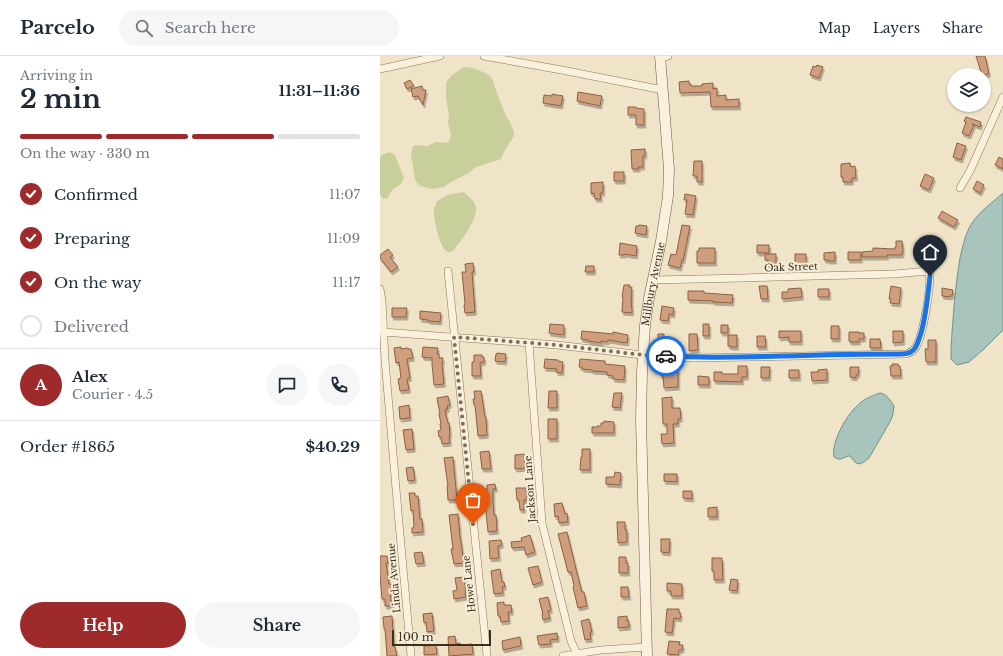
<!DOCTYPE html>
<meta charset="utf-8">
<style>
body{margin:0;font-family:"Libre Baskerville",serif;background:#f6f6f7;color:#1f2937;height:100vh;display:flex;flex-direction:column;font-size:15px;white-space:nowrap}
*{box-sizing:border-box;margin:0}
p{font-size:13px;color:#747a83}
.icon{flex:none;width:22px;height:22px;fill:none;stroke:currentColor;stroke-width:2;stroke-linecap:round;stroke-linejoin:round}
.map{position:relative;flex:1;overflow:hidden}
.sheet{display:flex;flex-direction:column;background:#fff;width:380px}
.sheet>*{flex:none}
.controls{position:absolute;left:567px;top:12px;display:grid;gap:8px}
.controls a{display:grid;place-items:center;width:44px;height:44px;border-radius:50%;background:#fff;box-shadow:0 1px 3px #0004;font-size:20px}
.scale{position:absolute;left:12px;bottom:10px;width:99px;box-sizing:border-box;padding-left:4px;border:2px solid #3d2e20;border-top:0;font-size:11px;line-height:14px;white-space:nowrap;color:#3d2e20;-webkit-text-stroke:3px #f7eed8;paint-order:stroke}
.pin{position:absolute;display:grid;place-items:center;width:34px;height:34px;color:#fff;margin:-41px -17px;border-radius:50% 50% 50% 0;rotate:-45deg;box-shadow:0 0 4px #0007}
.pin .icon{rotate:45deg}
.courier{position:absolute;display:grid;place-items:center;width:40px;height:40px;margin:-20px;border:3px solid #1a73e8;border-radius:50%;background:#fff;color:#222;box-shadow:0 1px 5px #0007}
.overview em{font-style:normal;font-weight:700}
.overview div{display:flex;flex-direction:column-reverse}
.overview{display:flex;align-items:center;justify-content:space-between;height:68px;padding:0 20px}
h1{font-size:26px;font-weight:700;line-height:30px}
.bar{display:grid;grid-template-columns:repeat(4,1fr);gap:6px 4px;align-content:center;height:48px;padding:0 20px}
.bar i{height:5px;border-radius:3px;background:#e0e1e3}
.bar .on{background:#9e2a2b}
.bar p{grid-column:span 4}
.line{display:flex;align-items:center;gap:10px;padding:0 20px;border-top:1px solid #e0e1e3}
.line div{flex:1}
.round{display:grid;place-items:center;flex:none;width:42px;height:42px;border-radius:21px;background:#f6f6f7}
ol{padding:0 20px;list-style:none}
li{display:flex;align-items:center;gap:12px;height:44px}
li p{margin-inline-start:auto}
li .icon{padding:4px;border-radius:50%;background:#9e2a2b;color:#fff;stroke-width:4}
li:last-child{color:#747a83}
li i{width:22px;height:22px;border:2px solid #e0e1e3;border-radius:50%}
.cta{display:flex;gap:8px;margin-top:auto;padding:8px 20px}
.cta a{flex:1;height:46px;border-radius:24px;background:#9e2a2b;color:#fff;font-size:16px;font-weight:700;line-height:46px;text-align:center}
.cta a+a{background:#f6f6f7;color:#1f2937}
header{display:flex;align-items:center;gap:24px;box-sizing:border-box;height:56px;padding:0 20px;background:#fff;border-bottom:1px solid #e0e1e3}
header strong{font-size:19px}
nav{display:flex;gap:22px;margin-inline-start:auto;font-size:14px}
.search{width:280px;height:36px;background:#f6f6f7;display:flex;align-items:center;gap:10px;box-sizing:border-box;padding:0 14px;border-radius:22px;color:#747a83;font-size:15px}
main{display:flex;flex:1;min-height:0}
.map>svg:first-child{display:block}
.green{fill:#c9cf9b}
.water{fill:#a9c4bc;stroke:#6f938a}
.building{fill:#cf9f7d;stroke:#8d5f41;filter:url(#shadow)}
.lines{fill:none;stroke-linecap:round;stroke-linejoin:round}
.street-casing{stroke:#8d765c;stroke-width:8}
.secondary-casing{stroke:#6f573f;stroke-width:11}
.street{stroke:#faf1dc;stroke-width:7}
.secondary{stroke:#faf1dc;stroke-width:10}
.done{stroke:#7c6e5b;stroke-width:4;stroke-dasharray:0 7.2}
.route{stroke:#1a73e8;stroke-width:5}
.labels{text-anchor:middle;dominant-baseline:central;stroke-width:4;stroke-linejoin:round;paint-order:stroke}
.street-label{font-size:10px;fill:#3d2e20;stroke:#f7eed8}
</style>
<header>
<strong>Parcelo</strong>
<div class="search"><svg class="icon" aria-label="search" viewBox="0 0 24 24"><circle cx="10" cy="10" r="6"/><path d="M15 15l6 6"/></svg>Search here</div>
<nav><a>Map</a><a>Layers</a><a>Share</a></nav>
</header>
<main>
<section class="sheet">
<div class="overview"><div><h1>2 min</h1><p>Arriving in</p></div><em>11:31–11:36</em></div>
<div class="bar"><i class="on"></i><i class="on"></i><i class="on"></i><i></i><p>On the way · 330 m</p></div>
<ol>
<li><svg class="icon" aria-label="check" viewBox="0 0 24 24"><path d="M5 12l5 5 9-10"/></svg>Confirmed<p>11:07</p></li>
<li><svg class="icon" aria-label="check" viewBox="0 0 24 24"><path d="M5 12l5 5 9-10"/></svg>Preparing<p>11:09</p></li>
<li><svg class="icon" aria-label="check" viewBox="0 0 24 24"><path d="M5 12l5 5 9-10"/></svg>On the way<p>11:17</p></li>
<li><i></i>Delivered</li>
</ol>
<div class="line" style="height:72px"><b class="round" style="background:#9e2a2b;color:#fff">A</b><div><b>Alex</b><p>Courier · 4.5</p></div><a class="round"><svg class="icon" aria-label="chat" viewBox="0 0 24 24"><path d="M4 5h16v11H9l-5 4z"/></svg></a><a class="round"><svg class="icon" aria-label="phone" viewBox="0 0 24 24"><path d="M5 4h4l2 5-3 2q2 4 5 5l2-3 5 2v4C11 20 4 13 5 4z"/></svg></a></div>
<div class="line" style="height:52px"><div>Order #1865</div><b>$40.29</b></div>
<div class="cta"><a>Help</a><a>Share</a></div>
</section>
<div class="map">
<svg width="623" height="600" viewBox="0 0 623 600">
<defs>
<filter id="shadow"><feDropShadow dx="1.5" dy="3" stdDeviation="0" flood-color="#0004"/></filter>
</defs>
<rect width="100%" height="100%" fill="#f0e4c8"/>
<!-- green -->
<path class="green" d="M 84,11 L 94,12 L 105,17 L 110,20 L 113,25 L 117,37 L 126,60 L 130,66 L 134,75 L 134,80 L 125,94 L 121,103 L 96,111 L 89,117 L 71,126 L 64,131 L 52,133 L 40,130 L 35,124 L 31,98 L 33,90 L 35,89 L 47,90 L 56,86 L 64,87 L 68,86 L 70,83 L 71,79 L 68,67 L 69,60 L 66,41 L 66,26 L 72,19 Z
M 10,96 L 15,99 L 24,122 L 21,128 L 12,134 L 8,142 L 3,143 L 0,138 L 0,101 L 2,99 Z
M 84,136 C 88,140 95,145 96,151 C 98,163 81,185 74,194 L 70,196 L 67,196 C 59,189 53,163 54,153 C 55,151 56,149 56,146 L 67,139 Z"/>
<!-- water -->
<path class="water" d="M 623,137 L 623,274 L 604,293 L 589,306 L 577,309 L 571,303 L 571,292 C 573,262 575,232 580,202 C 583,190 585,178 592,167 C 600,155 613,146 623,137 Z
M 500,337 C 507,338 510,344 514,350 L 513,358 L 511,364 L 489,402 L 484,406 L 479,408 L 476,407 L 470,400 L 468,400 L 461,403 L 458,403 L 454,401 C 451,387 466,360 476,351 C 482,344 491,340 500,337 Z"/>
<!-- building -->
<path class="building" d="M 596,0 L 605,0 L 609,18 L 602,19 Z
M 437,9 L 443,11 L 439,22 L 430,19 L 433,10 L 436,11 Z
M 30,24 L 34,30 L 27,33 L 24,27 Z
M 309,25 L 309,28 L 311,28 L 311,30 L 322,30 L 322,28 L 333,27 L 333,33 L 337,32 L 337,40 L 346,39 L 346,44 L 359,43 L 359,51 L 331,51 L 330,36 L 300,37 L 299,26 Z
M 42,30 L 43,34 L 46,34 L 43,49 L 38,40 L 33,41 L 31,33 Z
M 198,36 L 222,40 L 220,50 L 197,45 Z
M 172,38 L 183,40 L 181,50 L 163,47 L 164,39 L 172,40 Z
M 248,51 L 256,51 L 256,52 L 264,53 L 264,69 L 256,69 L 256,59 L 248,59 Z
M 586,61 L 601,66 L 600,71 L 592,68 L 594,69 L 589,80 L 582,77 L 586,66 L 584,65 Z
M 577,87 L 586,90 L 581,104 L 573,101 Z
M 265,93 L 265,100 L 263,100 L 263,111 L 258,111 L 259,113 L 252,113 L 251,94 Z
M 619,101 L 623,103 L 623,113 L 615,109 Z
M 314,105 L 322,105 L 322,126 L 317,126 L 317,120 L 313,120 Z
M 470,107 L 471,111 L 475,110 L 476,122 L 472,122 L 472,126 L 463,126 L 463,121 L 461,121 L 461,108 Z
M 234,116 L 244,116 L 244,125 L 234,125 Z
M 545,118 L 554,122 L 549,134 L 540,130 Z
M 597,125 L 604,129 L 600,137 L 593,133 Z
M 223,126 L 223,137 L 220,137 L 221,143 L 215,143 L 214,137 L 211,138 L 211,127 Z
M 305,138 L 316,140 L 313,159 L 305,158 L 307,144 L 304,144 Z
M 562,155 L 578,164 L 574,171 L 558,162 Z
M 259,169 L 267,170 L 266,179 L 255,177 L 256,170 L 259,170 Z
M 302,169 L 310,170 L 303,205 L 302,204 L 300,212 L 288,209 L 291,198 L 296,199 Z
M 516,185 L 522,185 L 523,196 L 522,196 L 522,199 L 507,199 L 507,201 L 482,201 L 482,196 L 493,195 L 493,192 L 515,193 L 515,191 L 516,191 Z
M 240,187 L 257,190 L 256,200 L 244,198 L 244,199 L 239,199 Z
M 377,189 L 389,189 L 389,197 L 377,197 Z
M 319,192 L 335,192 L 335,207 L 317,207 L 317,195 L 319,195 Z
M 8,193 L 13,199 L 10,201 L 18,211 L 11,216 L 0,202 L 0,199 Z
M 455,196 L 455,205 L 448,205 L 448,204 L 444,204 L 444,197 Z
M 468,196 L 481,196 L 481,204 L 468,204 Z
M 385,198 L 396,198 L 396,209 L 395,209 L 395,211 L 389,211 L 389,210 L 388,210 L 388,204 L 385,204 Z
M 415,198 L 426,198 L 426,208 L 415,208 Z
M 93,207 L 94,216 L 92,216 L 95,256 L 85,257 L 84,249 L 85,248 L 82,216 L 86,216 L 85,208 Z
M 206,210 L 214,210 L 214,216 L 205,216 Z
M 244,229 L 250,229 L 249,231 L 252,231 L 251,236 L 252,236 L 251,247 L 252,247 L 251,251 L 252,251 L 252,257 L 242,256 L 243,241 L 242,241 Z
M 379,230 L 387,230 L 388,243 L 381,243 Z
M 511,230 L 521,232 L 519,248 L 510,247 L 511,243 L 509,243 Z
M 421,232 L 422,241 L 402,243 L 402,236 L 408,236 L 408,233 Z
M 562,232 L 573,234 L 572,240 L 570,240 L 570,241 L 562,240 Z
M 438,233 L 449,233 L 449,241 L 438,241 Z
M 308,235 L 324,235 L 324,237 L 353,239 L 352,247 L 333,246 L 333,245 L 308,244 Z
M 282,250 L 294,252 L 293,259 L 289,258 L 288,265 L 280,264 Z
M 12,252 L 27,252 L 26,261 L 12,261 Z
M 40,255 L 61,257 L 60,266 L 48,265 L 48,264 L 40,263 Z
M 170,268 L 184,269 L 184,279 L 169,277 Z
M 323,268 L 329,268 L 329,280 L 323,280 Z
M 341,269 L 348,269 L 348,277 L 341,277 Z
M 451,270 L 459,270 L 459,283 L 451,283 Z
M 202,275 L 233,278 L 233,276 L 248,279 L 247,287 L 228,284 L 227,286 L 221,285 L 221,287 L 208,285 L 208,284 L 201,283 Z
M 399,275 L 421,275 L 421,286 L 409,286 L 409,281 L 399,282 Z
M 513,275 L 523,275 L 523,286 L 513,287 Z
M 469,276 L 479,276 L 479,277 L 484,277 L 484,283 L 479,283 L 479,286 L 470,286 L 470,285 L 469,285 Z
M 278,278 L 284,278 L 284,285 L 291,285 L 290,296 L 275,294 L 276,285 L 278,285 Z
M 309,278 L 317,278 L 318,294 L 309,295 Z
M 348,279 L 357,279 L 357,291 L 350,291 L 350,290 L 348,290 Z
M 377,280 L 385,280 L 386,291 L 377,291 Z
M 490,283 L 500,283 L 501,292 L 490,292 Z
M 548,284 L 556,284 L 556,306 L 546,306 L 545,293 L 548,293 Z
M 21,291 L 21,293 L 28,292 L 28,293 L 31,293 L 33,302 L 27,303 L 30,322 L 27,323 L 29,334 L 20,335 L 18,323 L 21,322 L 19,306 L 16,307 L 14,292 Z
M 43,291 L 58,292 L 57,298 L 59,298 L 59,302 L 63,302 L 62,308 L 64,328 L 54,329 L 52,308 L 52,302 L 42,301 Z
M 117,297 L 126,298 L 125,306 L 115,305 L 116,298 L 117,298 Z
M 94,299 L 102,299 L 102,301 L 104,301 L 104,306 L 100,307 L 101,320 L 92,320 L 92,306 L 94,306 Z
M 165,303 L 178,304 L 178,305 L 183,306 L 182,317 L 176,316 L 177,313 L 164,312 Z
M 200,303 L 225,305 L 225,308 L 245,310 L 244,324 L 233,323 L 233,320 L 227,319 L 227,316 L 212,315 L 212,314 L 202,313 L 202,311 L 199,311 Z
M 512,308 L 518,308 L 518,310 L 520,310 L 521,320 L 511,320 L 510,310 L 513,310 Z
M 358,310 L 367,310 L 367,321 L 362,321 L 362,326 L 334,325 L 334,316 L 342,316 L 342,318 L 358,318 Z
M 381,311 L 390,311 L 389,322 L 381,322 Z
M 470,311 L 479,311 L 478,319 L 476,319 L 476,322 L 470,321 Z
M 298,313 L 298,331 L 284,332 L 283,320 L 281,320 L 281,314 Z
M 447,313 L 447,324 L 432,325 L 431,316 L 438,316 L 438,314 Z
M 409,314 L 419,314 L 419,322 L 409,322 Z
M 318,320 L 329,321 L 329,329 L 318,329 Z
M 94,335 L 101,335 L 105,361 L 106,361 L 107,379 L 98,380 L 95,349 L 94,349 L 93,343 L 95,343 Z
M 169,335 L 177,335 L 177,352 L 168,352 Z
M 234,337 L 242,337 L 240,352 L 232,351 Z
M 68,340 L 70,349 L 67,350 L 68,353 L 66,353 L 66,355 L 65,355 L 68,367 L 69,367 L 70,379 L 69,380 L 70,387 L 62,388 L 61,381 L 59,381 L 58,375 L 61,374 L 60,368 L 61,368 L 59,358 L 60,358 L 57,342 Z
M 292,341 L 292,352 L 300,352 L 301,363 L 298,363 L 298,368 L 293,368 L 294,387 L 282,388 L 281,378 L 287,378 L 287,368 L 283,368 L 282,342 Z
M 29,349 L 30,362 L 20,363 L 19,351 Z
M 168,363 L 177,363 L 177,383 L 168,383 Z
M 224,365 L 234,366 L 234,377 L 212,377 L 212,371 L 217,371 L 217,370 L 221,370 L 221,367 L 224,367 Z
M 32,373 L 34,393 L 26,394 L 23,374 Z
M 202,393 L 210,393 L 210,414 L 200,414 L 201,401 L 202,401 Z
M 109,395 L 111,413 L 102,413 L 100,396 Z
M 144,398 L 145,412 L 135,413 L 135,399 Z
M 73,401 L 77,444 L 68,444 L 67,430 L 68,430 L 64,402 Z
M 33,411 L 35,424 L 28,425 L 26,412 Z
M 235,416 L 241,417 L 240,429 L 226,428 L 226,421 L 234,421 Z
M 284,418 L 297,418 L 297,426 L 284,425 Z
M 115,428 L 116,433 L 113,433 L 113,447 L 114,459 L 116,459 L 117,475 L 108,476 L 104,436 L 105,436 L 105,433 L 107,433 L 107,429 Z
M 136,432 L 146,432 L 147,444 L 144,444 L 144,454 L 140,454 L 139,444 L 137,444 Z
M 303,435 L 312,435 L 312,443 L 303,442 Z
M 29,437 L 35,437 L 35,440 L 38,440 L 40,463 L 42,463 L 43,476 L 32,477 L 32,472 L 34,471 L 33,454 L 31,455 Z
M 182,447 L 185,458 L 187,457 L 188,466 L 179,467 L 178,460 L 175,461 L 174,448 Z
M 337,451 L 337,461 L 328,461 L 328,452 Z
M 78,458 L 80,480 L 84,507 L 74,508 L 71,493 L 73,493 L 69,459 Z
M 237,466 L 245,466 L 245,474 L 247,474 L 247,486 L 238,487 Z
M 187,476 L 197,517 L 202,536 L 204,536 L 207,550 L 198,552 L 193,531 L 194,530 L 191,516 L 188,516 L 178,478 Z
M 150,479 L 155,496 L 146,499 L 144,491 L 132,492 L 131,486 L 142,485 L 141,482 Z
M 281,483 L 290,483 L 289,497 L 281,496 Z
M 121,484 L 122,489 L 118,490 L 119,502 L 110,503 L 109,485 Z
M 42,496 L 44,507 L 36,508 L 34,497 Z
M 0,500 L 7,500 L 8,507 L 6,507 L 9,528 L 11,528 L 12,535 L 10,535 L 11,545 L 13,544 L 13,550 L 5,550 L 5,543 L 2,543 L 0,520 Z
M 239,501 L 246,501 L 246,507 L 248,507 L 248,517 L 239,517 Z
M 332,502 L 342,502 L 343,524 L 334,524 L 334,515 L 332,515 Z
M 158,510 L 162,526 L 153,529 L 148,512 Z
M 120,513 L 122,526 L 124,526 L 125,531 L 122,531 L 123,537 L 114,538 L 111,515 Z
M 84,521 L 86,537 L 85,537 L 86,541 L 74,543 L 73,535 L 77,534 L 75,522 Z
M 351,523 L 358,524 L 357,535 L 349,534 Z
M 287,527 L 302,528 L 302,540 L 291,540 L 291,535 L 287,535 Z
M 241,531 L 248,531 L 249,541 L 241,541 Z
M 168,541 L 171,554 L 168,555 L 170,562 L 163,564 L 162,558 L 163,558 L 159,543 Z
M 124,546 L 124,549 L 131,549 L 132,556 L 128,556 L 129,565 L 121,566 L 120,560 L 118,560 L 117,547 Z
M 287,553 L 299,553 L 299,557 L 301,558 L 300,563 L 294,562 L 292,577 L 285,576 Z
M 52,557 L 54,575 L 47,576 L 46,566 L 44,567 L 43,558 Z
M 12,560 L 14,591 L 15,591 L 17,600 L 7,600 L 5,573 L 4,573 L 3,561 Z
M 247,560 L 247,565 L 249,565 L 249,571 L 238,572 L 238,561 Z
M 209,563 L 212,576 L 210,576 L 211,583 L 205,584 L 201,565 Z
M 177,577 L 178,583 L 170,584 L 171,588 L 159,589 L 157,580 Z
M 75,580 L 76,588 L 80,587 L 80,589 L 92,588 L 93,598 L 69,600 L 68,581 Z
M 140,581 L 141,590 L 123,594 L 122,585 Z
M 289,585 L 300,586 L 299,589 L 303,589 L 302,594 L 299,594 L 298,599 L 287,598 Z
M 56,589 L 57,598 L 44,599 L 44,590 Z"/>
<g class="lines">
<defs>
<path id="street" d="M 104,0 L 187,15 L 283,34
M 280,2 L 288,0
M 0,13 L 60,0
M 580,132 L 590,115 L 623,41
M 68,215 L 107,600
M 0,233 L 2,245 L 5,304 L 18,456 L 31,600
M 3,276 L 177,289 L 263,299 L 314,302 L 526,298 C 530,297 533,295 536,291 C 543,279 552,229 549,215 L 514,218 L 396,221 L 363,222 L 273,224
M 149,287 L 162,467 L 191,585 L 197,598
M 183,600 L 221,594 L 266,591"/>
<g id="secondary">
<path id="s1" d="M 267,600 L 261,364 L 262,316 L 265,269 L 269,242 L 281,185 L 288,140 L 289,113 L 280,0"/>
</g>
</defs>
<!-- street casing -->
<use href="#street" class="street-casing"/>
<!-- secondary casing -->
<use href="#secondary" class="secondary-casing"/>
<!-- street -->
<use href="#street" class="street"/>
<!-- secondary -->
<use href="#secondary" class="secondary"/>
</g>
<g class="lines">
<!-- done -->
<path class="done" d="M 93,468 L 74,281 L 177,289 L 263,299 L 286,300"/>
<!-- route -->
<path class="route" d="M 286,300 C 337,303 390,300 441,299 C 468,298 494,298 521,298 C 526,298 532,297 535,292 C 538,288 539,282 541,277 C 546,259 548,240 550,220"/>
</g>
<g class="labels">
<!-- street labels -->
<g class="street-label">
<text transform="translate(411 211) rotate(-2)">Oak Street</text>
<text stroke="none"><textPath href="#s1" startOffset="373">Millbury Avenue</textPath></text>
<text transform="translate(150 433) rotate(-94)">Jackson Lane</text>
<text transform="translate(14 522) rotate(-95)">Linda Avenue</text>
<text transform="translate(89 528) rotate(-96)">Howe Lane</text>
</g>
</g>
</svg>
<div class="controls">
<a><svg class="icon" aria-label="layers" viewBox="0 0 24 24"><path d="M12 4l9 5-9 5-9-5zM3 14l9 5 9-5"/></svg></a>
</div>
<div class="scale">100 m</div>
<div class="pin" style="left:93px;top:468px;background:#ea580c"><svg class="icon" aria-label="bag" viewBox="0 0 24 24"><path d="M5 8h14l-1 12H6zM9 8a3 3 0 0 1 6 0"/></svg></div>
<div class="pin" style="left:550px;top:220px;background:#1f2937"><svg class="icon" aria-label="home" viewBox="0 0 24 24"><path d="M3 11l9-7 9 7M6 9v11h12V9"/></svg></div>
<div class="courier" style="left:286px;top:300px"><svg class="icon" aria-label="car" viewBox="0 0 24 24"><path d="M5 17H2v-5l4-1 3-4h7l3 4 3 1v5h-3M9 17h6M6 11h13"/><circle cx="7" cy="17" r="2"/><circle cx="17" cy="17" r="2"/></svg></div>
</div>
</main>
